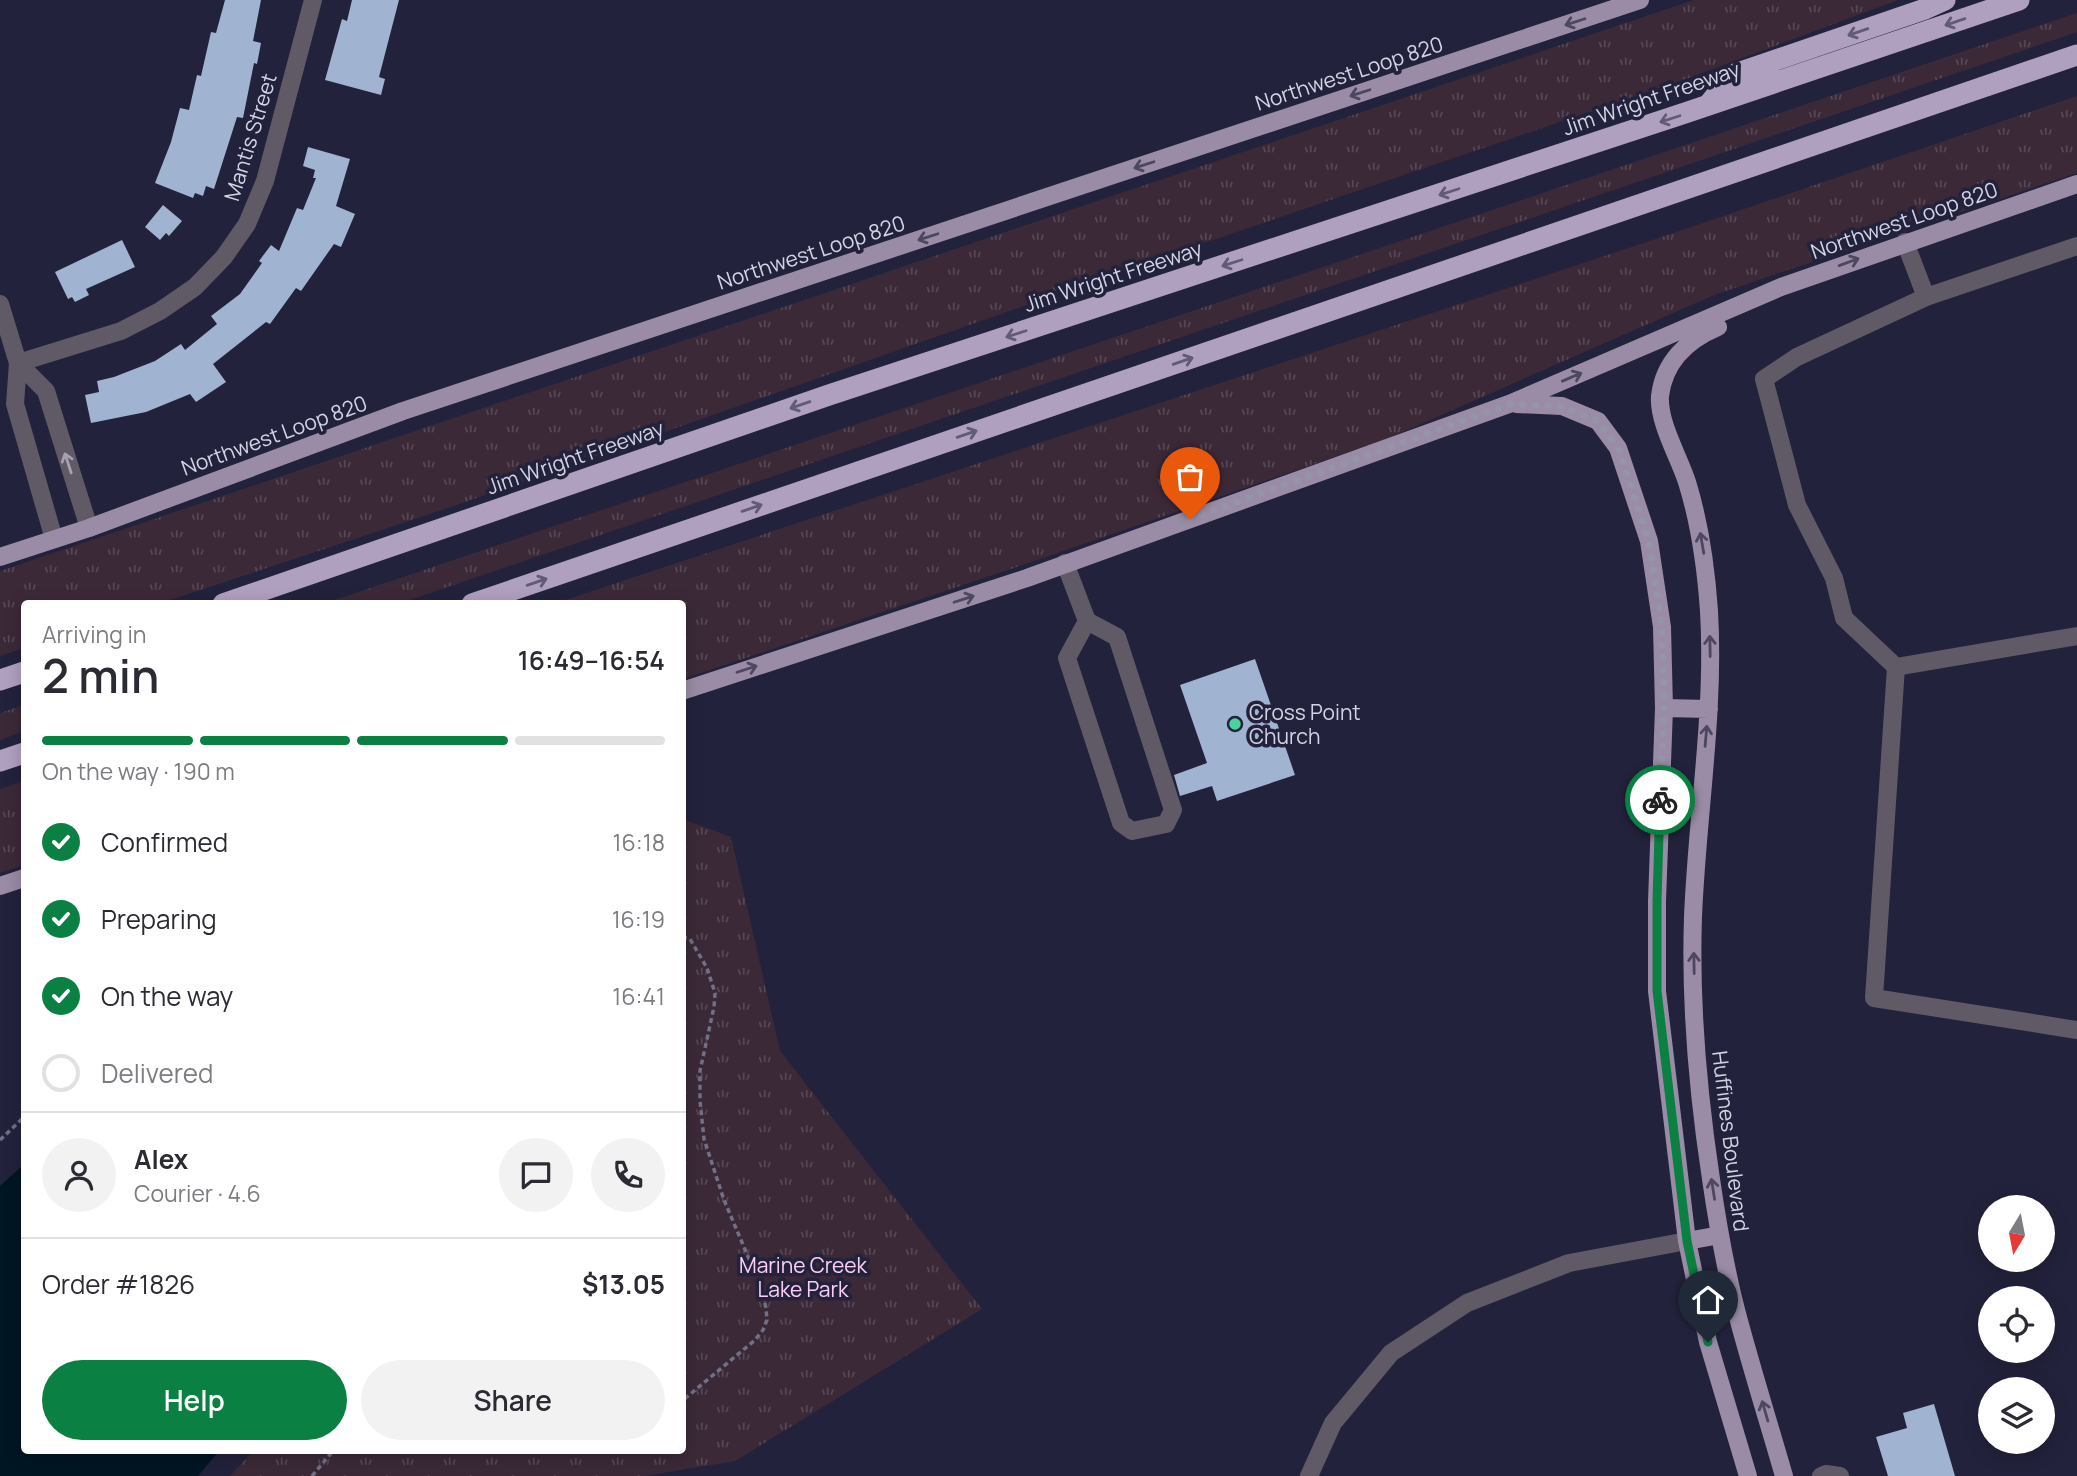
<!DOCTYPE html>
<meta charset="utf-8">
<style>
body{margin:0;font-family:Manrope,sans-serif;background:#f2f2f3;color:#2b2b33;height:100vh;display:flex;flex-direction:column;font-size:26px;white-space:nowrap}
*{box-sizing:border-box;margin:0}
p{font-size:23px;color:#7c7c81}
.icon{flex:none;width:38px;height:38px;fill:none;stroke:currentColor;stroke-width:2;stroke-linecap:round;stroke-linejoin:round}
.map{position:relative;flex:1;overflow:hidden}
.details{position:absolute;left:21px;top:600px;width:665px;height:854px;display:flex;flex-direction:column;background:#fff;border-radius:7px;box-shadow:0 4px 18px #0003}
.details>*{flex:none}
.needle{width:46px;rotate:190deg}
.tools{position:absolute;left:1978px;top:1195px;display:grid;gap:14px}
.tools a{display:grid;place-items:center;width:77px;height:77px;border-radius:50%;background:#fff;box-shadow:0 4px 18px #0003;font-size:35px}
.pin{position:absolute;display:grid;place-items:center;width:60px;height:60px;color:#fff;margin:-72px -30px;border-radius:50% 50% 50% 0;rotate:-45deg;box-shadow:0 0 7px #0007}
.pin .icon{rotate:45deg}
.courier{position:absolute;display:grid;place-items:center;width:70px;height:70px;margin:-35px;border:5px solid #0b8043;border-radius:50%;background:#fff;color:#222;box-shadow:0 2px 9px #0007}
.head em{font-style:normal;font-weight:600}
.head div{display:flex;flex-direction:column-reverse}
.head{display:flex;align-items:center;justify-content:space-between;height:119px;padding:0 21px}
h1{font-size:46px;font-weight:600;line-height:52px}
.bar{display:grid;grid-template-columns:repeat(4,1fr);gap:10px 7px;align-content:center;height:84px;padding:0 21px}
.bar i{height:9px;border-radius:5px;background:#e1e1e2}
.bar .on{background:#0b8043}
.bar p{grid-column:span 4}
.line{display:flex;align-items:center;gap:18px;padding:0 21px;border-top:2px solid #e1e1e2}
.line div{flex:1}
.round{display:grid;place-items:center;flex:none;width:74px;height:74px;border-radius:37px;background:#f2f2f3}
ol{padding:0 21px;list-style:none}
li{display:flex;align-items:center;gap:21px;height:77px}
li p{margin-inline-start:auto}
li .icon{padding:7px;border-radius:50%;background:#0b8043;color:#fff;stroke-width:4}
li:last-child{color:#7c7c81}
li i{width:38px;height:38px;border:4px solid #e1e1e2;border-radius:50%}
.button{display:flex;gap:14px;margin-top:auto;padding:14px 21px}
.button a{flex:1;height:80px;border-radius:42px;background:#0b8043;color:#fff;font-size:28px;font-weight:600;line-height:80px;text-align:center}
.button a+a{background:#f2f2f3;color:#2b2b33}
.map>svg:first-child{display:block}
.grass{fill:url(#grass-tufts)}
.water{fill:#001623}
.building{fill:#a0b3d1}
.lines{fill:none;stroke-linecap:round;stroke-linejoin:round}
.path{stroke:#707086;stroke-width:3.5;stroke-dasharray:5 3.5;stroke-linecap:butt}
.minor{stroke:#605966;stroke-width:18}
.major{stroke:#9a8ca6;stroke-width:18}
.highway{stroke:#b0a0bf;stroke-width:21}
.oneway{stroke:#4d4761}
.oneway2{stroke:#625b77}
.oneway3{stroke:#a4a2b2}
.done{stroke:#9595a9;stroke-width:7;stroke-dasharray:0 12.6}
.route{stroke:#0b8043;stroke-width:9}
.poi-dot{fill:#47d49e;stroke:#23223c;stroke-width:2.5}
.labels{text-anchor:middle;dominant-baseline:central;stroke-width:7;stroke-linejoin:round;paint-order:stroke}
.street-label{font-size:21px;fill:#d2d3e4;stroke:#23223c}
.poi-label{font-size:21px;fill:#d2d3e4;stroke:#23223c;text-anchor:start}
.park-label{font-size:21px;fill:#fccef3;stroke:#23223c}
</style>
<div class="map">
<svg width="2077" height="1476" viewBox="0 0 2077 1476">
<defs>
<pattern id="grass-tufts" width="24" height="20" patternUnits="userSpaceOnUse" patternTransform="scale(1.75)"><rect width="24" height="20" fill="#3b2938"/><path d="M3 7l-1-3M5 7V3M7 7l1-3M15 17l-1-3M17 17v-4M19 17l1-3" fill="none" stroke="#564755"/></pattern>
</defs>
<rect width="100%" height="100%" fill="#23223c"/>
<!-- grass -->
<path class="grass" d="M 1694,0 L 1898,0 L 1686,79 L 1169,255 L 445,509 L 158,604 L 24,604 L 24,648 L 0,656 L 0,571 Z
M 2077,13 L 2077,32 L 398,604 L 323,604 Z
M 2077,96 L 2077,173 L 1714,295 L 1389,438 L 1043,558 L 683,679 L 682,604 L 553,604 L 1650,241 Z
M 24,705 L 24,731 L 0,740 L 0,713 Z
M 24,781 L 24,865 L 0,873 L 0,789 Z
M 683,819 L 731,837 L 780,1051 L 982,1309 L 735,1461 L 644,1476 L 230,1476 L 253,1451 L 682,1451 Z"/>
<!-- water -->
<path class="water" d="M 24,1164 L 24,1451 L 219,1451 L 198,1476 L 0,1476 L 0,1186 Z"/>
<!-- building -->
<path class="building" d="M 225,0 L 261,0 L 253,41 L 261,43 L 257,64 L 254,63 L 243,118 L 237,117 L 214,189 L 206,186 L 203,196 L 195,193 L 193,198 L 155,183 L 171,142 L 180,108 L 189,110 L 197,75 L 201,76 L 211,32 L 216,33 Z
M 352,0 L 399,0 L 379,77 L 385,79 L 381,95 L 325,80 L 342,19 L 347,21 Z
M 308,147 L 350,159 L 336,206 L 355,214 L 341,247 L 334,244 L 301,291 L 296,288 L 270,324 L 266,322 L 213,364 L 226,382 L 196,402 L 190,394 L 146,412 L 91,423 L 85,395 L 99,392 L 97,381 L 114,377 L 155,361 L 181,344 L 185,350 L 217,324 L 211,316 L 240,294 L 262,263 L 259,261 L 271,245 L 279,251 L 297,208 L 303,210 L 316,178 L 313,178 L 315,170 L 303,166 Z
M 163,205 L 182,221 L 169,236 L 166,233 L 160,240 L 145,227 Z
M 122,240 L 135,267 L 86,289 L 89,295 L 75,302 L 72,297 L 68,299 L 55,272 Z
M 1255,659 L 1295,775 L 1217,801 L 1212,786 L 1180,796 L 1174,775 L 1207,763 L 1180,685 Z
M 1934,1404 L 1955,1476 L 1888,1476 L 1876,1437 L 1907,1428 L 1903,1413 Z"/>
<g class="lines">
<!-- path -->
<path class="path" d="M 682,937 L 690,939 L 707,968 L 715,993 L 714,1007 L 700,1071 L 700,1101 L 704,1139 L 724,1200 L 761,1287 L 766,1308 L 767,1320 L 763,1330 L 755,1340 L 682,1401
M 0,1140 L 24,1117
M 312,1476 L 333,1451"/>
<!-- minor -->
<path class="minor" d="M 1926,297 L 2077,246
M 0,304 L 18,363 L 15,404 L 54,539
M 18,363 L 121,331 L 160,311 L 195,287 L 224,257 L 247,224 L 265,181 L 313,0
M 18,363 L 46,391 L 89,528
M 1065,563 L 1087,621 L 1117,637 L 1173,810 L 1166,824 L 1132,831 L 1121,823 L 1067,658 L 1087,621
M 2077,636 L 1896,667 L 1874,998 L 2077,1030
M 1896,667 L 1844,618 L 1834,578 L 1797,505 L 1764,379 L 1797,357 L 1926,297 L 1905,242
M 1309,1476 L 1333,1423 L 1391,1353 L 1467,1303 L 1569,1263 L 1687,1241
M 1821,1476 L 1826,1474 L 1840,1476"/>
<!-- major -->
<path class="major" d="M 1718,327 C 1687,340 1664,362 1660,396 C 1658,422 1679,457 1687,482 C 1700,524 1706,567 1709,611 C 1715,713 1697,815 1693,917 C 1690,1004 1698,1093 1711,1179 C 1718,1227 1726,1274 1739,1321 C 1753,1373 1769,1424 1784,1476
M 1516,404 L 1562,406 L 1598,421 L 1618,448 L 1649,541 L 1662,627 L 1664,708 L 1657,901 L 1657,991 L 1687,1241 L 1708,1342 L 1748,1476
M 0,557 L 89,528 L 403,411 L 1640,0
M 682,691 L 1027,578 L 1509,404 L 1781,287 L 2077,184
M 1664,708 L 1709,709
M 0,886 L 24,878
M 1687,1241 L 1720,1235"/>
<!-- highway -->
<path class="highway" d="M 1709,104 L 1732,75 L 1925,9 L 1945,0
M 223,604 L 829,395 L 1685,113 L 2019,0
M 472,604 L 2077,55
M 0,680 L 24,672
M 0,761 L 24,753"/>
</g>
<!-- one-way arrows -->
<defs><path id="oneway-shaft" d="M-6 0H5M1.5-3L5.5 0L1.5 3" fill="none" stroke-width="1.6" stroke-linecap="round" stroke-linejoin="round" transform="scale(1.75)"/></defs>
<g class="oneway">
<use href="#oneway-shaft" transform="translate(1575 22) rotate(162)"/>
<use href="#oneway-shaft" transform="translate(1360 93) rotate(162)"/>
<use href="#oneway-shaft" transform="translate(1144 165) rotate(162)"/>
<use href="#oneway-shaft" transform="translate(928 237) rotate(162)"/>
<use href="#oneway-shaft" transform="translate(1849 262) rotate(-20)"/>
<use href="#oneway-shaft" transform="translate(1572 377) rotate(-23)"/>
<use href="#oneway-shaft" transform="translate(1702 543) rotate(-100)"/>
<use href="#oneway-shaft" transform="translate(964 599) rotate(-18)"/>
<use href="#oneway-shaft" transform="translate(1710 646) rotate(-91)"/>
<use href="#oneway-shaft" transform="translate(747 669) rotate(-18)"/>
<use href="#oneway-shaft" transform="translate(1706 736) rotate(-85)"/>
<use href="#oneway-shaft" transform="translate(1694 963) rotate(-91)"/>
<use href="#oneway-shaft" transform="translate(1713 1189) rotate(-99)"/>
<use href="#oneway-shaft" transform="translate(1765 1411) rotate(-106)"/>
</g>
<g class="oneway2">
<use href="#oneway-shaft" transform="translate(1955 22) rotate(161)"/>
<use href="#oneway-shaft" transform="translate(1858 32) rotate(161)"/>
<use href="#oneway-shaft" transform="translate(1670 119) rotate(162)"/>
<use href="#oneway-shaft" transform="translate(1449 192) rotate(162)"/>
<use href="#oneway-shaft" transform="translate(1232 263) rotate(162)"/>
<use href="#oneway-shaft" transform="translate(1016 334) rotate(162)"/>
<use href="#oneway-shaft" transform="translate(1183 361) rotate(-19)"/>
<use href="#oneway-shaft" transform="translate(800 405) rotate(161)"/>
<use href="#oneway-shaft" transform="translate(967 434) rotate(-19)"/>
<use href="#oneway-shaft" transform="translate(752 508) rotate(-19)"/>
<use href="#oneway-shaft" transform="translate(537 582) rotate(-19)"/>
</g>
<use class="oneway3" href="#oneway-shaft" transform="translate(68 463) rotate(-108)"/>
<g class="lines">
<!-- done -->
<path class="done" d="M 1190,519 L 1509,404 L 1562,406 L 1598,421 L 1618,448 L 1649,541 L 1662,627 L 1664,708 L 1660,800"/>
<!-- route -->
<path class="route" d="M 1660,800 L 1657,901 L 1657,991 L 1687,1241 L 1708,1342"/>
</g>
<!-- markers -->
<circle class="poi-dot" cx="1235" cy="724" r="7"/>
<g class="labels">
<!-- street labels -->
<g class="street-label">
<text transform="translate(1349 73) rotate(-18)">Northwest Loop 820</text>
<text transform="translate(1651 98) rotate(-19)">Jim Wright Freeway</text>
<text transform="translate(250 137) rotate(-73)">Mantis Street</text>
<text transform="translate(1904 220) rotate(-19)">Northwest Loop 820</text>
<text transform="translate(811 252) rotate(-18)">Northwest Loop 820</text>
<text transform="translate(1113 276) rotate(-18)">Jim Wright Freeway</text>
<text transform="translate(274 435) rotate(-20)">Northwest Loop 820</text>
<text transform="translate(575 457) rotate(-19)">Jim Wright Freeway</text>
<text transform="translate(1731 1141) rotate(83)">Huffines Boulevard</text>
</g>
<!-- poi labels -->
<g class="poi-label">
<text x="1249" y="712">Cross Point<tspan x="1249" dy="24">Church</tspan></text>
</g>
<!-- park labels -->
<g class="park-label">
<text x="803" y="1265">Marine Creek<tspan x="803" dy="24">Lake Park</tspan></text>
</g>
</g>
</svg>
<div class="tools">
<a><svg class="needle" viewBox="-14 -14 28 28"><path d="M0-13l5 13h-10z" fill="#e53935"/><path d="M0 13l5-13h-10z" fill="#7c7c81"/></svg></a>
<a><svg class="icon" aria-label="locate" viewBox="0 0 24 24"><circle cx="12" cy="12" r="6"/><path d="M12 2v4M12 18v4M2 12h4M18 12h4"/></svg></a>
<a><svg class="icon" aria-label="layers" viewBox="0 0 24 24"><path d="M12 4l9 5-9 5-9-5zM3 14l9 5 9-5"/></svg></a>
</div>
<div class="pin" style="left:1190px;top:519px;background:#ea580c"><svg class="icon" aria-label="bag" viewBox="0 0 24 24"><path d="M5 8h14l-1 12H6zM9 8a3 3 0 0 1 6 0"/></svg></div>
<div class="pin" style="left:1708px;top:1342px;background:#1f2937"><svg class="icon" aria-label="home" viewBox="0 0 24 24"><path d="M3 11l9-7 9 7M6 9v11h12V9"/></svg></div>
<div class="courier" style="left:1660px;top:800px"><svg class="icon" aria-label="bike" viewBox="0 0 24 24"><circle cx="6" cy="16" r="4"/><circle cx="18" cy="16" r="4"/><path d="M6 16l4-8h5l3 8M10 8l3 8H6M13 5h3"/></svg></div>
<section class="details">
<div class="head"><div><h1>2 min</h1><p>Arriving in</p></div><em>16:49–16:54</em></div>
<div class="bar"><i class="on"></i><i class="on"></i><i class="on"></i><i></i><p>On the way · 190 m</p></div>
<ol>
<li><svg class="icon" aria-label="check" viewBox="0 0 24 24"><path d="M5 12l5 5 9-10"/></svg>Confirmed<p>16:18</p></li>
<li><svg class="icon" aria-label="check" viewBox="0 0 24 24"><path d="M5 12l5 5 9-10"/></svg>Preparing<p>16:19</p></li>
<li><svg class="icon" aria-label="check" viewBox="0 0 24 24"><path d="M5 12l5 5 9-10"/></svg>On the way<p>16:41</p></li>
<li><i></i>Delivered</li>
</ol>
<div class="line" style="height:126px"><a class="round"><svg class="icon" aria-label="person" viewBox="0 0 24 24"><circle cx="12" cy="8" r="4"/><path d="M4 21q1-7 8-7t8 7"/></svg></a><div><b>Alex</b><p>Courier · 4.6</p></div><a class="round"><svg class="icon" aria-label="chat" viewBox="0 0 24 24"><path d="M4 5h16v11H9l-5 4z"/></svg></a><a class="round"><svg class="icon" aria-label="phone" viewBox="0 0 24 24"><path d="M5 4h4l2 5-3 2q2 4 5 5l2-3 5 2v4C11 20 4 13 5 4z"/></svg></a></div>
<div class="line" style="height:91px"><div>Order #1826</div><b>$13.05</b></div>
<div class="button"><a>Help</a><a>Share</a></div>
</section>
</div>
